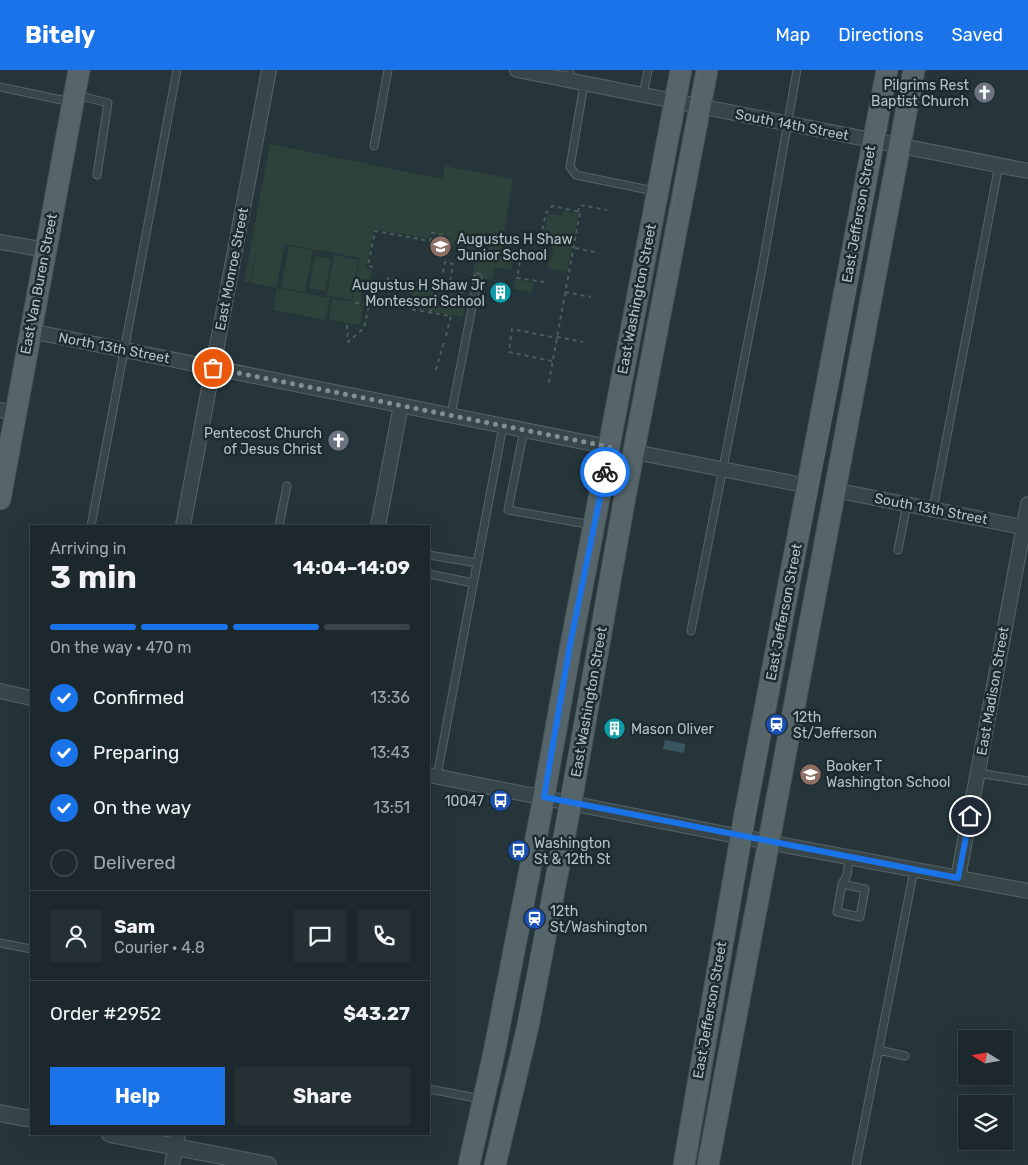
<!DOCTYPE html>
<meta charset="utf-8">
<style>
body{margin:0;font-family:Rubik,sans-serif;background:#253034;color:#f1f3f6;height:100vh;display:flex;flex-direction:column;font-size:19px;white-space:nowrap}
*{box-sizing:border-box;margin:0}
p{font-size:16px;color:#a0a6a9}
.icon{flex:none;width:28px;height:28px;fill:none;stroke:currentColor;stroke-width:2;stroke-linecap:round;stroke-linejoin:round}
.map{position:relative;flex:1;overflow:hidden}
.sheet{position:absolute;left:30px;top:455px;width:400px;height:610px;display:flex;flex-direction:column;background:#1c282c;border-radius:0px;box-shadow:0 5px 20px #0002,0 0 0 1px #3a4448}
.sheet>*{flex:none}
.needle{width:32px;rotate:281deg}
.fabs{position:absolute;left:958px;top:960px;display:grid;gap:10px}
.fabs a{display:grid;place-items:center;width:55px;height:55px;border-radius:0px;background:#1c282c;box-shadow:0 5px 20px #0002,0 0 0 1px #3a4448;font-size:25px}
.pin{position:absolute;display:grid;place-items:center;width:42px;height:42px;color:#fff;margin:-21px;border:2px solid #fff;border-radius:50%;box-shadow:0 1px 5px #0007}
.courier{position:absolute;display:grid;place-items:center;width:50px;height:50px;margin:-25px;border:4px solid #1a73e8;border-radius:50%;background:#fff;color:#222;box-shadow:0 1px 6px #0007}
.headline em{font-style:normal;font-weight:700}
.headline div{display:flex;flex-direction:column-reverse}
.headline{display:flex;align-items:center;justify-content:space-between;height:85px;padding:0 20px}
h1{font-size:32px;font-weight:700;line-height:38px}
.bar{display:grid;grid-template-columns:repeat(4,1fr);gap:8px 5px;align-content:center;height:60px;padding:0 20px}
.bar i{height:6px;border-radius:4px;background:#3a4448}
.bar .current{background:#1a73e8}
.bar p{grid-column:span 4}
.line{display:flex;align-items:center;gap:12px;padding:0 20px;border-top:1px solid #3a4448}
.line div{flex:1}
.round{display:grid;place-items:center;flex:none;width:52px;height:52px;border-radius:0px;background:#253034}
ol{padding:0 20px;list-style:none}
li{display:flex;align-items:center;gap:15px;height:55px}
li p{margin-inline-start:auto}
li .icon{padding:5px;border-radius:50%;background:#1a73e8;color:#fff;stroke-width:4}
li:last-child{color:#a0a6a9}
li i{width:28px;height:28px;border:2px solid #3a4448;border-radius:50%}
.action{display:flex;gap:10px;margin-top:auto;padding:10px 20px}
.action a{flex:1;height:58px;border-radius:0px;background:#1a73e8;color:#fff;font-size:20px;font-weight:700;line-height:58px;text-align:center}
.action a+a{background:#253034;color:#f1f3f6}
header{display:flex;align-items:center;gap:30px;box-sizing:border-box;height:70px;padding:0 25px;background:#1a73e8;color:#fff}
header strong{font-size:24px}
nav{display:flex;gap:28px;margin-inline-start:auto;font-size:18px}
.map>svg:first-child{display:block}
.green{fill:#2d423a}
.water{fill:#3a5660}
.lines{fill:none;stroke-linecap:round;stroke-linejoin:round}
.service-casing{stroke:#566468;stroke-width:9}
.minor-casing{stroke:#566468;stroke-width:16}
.tertiary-casing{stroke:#566468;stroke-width:18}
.primary-casing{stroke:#445256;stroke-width:23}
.path{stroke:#4b5e5a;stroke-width:2;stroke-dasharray:4 4;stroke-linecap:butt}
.service{stroke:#38464a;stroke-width:7}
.minor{stroke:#38464a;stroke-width:14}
.tertiary{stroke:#38464a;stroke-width:16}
.primary{stroke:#56656a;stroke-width:21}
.tram{stroke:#5b6b71;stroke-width:1}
.done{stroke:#829095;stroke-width:5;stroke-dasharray:0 9}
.route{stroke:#1a73e8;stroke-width:6}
.labels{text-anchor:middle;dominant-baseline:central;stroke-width:5;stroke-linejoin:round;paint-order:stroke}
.poi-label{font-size:14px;fill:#b4c1c6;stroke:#1d2b2f;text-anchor:start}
.street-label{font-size:14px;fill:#b4c1c6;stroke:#1d2b2f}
</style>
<header>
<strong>Bitely</strong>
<nav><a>Map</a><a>Directions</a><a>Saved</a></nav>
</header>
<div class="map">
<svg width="1028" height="1095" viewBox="0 0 1028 1095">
<rect width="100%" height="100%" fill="#25353a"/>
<!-- green -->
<path class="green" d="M 270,74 L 442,109 L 445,96 L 513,109 L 500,186 L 513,189 L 511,200 L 495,197 L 493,210 L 472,206 L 476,186 L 471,185 L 472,180 L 445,175 L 447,167 L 431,162 L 429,169 L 374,159 L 366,198 L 372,200 L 370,215 L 364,214 L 360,235 L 363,236 L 360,255 L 329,250 L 332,229 L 352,232 L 360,188 L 285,174 L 276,218 L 251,213 L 258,170 L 250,212 L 244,212 Z
M 563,141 L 578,144 L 567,202 L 547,198 C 548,190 553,188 554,181 L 549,175 L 542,173 L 548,143 L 563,146 Z
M 289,176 L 313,180 L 305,222 L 281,218 Z
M 334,185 L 359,190 L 351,230 L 327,225 Z
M 315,186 L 331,189 L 325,221 L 309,218 Z
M 515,209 L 534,213 L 532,223 L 513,219 Z
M 414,217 L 466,226 L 463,247 L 410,237 Z
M 277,218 L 330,228 L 325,250 L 273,240 Z"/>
<!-- water -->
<path class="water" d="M 665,670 L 685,674 L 684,683 L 663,679 Z"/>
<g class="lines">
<defs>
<path id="service" d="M 568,11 L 570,0
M 584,14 L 570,97 L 576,105 L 654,121
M 0,17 L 71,32
M 77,25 L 108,33 L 97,105
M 643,25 L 648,0
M 374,76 L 388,0
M 451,345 L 478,207
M 524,360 L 508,440 L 592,455
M 933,439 L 999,95
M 91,456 L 177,0
M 279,456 L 287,416
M 898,480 L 907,434
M 429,485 L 477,493
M 429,504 L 473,513
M 691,561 L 762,199 L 797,0
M 978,703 L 1028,711
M 437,706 L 503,356
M 842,814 L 865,819 L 860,847 L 837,842 L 842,814 L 847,805 L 849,788
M 0,873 L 31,879
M 879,980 L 905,986
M 429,1019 L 482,1029
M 856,1095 L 914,800"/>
<path id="minor" d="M 517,0 L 1028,101
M 0,172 L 46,180
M 30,261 L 609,377
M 0,340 L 15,343
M 635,382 L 808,416
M 834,420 L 1028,458
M 183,456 L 269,0
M 378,456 L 401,335
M 0,621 L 31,628
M 429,705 L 731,765 L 1028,821
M 958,808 L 1028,434
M 172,1095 L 178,1064"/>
<path id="tertiary" d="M 0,1043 L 31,1049
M 110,1064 L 268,1095"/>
<path id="primary" d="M 0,429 L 79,0
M 469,1095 L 494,983 L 540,748 L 571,575 L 681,0
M 495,1095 L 528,956 L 571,732 L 624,432 L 707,0
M 684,1095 L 745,744 L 887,0
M 708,1095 L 914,0"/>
</defs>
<!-- service casing -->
<use href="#service" class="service-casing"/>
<!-- minor casing -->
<use href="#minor" class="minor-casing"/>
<!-- tertiary casing -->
<use href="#tertiary" class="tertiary-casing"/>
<!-- primary casing -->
<use href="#primary" class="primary-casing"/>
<!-- path -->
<path class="path" d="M 578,142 L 580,135 L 607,140
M 539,175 L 546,143 L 552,136 L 580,142 L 548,317
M 575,178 L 599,183
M 520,192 L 517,208 L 544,212
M 373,197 L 368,196 L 375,161 L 430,171 L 432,163 L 444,165
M 440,218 L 449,220
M 412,222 L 414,212
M 565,222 L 591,227
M 430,243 C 432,234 438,230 441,222
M 347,255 L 348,272 L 364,258 L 369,235 L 352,232
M 446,266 L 451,246 L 409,239 L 412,222 L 386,216 L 388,208 L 440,218 L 445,192 L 453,194 L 449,220 L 464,223
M 557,267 L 583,272
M 552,291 L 509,282 L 512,259 L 557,268
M 436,300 L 444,272"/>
<!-- service -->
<use href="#service" class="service"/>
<!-- minor -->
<use href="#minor" class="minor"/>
<!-- tertiary -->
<use href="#tertiary" class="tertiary"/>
<!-- primary -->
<use href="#primary" class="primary"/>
<!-- tram -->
<path class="tram" d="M 486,1095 L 506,1015 L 538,853 L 593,554 L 604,487 L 626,381 L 698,0
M 691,1095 L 777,622 L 839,311 L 896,0"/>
</g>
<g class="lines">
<!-- done -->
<path class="done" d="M 213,298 L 610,377 L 605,402"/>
<!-- route -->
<path class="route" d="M 605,402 L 570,575 L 544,727 L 958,808 L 970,746"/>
</g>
<!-- icons -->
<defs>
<symbol id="church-disc" viewBox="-11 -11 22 22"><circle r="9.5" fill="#6b7280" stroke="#1d2b2f"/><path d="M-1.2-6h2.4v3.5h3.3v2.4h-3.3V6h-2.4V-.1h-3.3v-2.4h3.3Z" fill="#fff"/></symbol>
<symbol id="school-disc" viewBox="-11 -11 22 22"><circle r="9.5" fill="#8d6e63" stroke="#1d2b2f"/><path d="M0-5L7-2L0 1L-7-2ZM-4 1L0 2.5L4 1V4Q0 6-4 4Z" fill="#fff"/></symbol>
<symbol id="building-disc" viewBox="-11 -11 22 22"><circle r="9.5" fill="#0f9aa8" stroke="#1d2b2f"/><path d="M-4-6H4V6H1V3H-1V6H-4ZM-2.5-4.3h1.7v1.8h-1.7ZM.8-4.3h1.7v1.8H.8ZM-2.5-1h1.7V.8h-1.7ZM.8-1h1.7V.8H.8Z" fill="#fff"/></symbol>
<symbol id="station-disc" viewBox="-11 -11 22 22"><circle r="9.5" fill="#1a4fb4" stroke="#1d2b2f"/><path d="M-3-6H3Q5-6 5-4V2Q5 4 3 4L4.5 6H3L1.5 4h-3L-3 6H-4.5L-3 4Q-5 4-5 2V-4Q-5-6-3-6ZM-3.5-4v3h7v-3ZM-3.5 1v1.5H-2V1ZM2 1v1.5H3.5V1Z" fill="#fff"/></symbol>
<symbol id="bus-disc" viewBox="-11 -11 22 22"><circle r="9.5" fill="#1a4fb4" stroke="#1d2b2f"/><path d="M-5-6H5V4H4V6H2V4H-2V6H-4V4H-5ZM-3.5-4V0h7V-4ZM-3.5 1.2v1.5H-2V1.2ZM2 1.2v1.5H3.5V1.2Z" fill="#fff"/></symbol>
</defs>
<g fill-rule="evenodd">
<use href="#church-disc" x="972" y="10" width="25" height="25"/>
<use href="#school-disc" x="428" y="164" width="25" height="25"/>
<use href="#building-disc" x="488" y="210" width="25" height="25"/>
<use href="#church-disc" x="326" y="358" width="25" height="25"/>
<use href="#station-disc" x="764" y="642" width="25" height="25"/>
<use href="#building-disc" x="602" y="646" width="25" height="25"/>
<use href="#school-disc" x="798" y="692" width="25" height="25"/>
<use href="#bus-disc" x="488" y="718" width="25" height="25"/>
<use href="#bus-disc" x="506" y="768" width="25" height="25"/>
<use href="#station-disc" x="522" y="836" width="25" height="25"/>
</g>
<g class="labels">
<!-- poi labels -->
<g class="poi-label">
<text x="969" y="15" text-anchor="end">Pilgrims Rest<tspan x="969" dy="16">Baptist Church</tspan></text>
<text x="457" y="169">Augustus H Shaw<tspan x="457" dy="16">Junior School</tspan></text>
<text x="485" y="215" text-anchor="end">Augustus H Shaw Jr<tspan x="485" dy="16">Montessori School</tspan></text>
<text x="322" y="363" text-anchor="end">Pentecost Church<tspan x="322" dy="16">of Jesus Christ</tspan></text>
<text x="793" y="647">12th<tspan x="793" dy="16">St/Jefferson</tspan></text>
<text x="631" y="659">Mason Oliver</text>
<text x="826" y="696">Booker T<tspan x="826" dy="16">Washington School</tspan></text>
<text x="484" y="731" text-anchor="end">10047</text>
<text x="534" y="773">Washington<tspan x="534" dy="16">St &amp; 12th St</tspan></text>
<text x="550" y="841">12th<tspan x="550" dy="16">St/Washington</tspan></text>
</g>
<!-- street labels -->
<g class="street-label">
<text transform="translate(792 55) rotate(11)">South 14th Street</text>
<text transform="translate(859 144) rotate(-80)">East Jefferson Street</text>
<text transform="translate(232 199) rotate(-79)">East Monroe Street</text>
<text transform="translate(39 214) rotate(-79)">East Van Buren Street</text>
<text transform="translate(637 229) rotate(-79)">East Washington Street</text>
<text transform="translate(114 278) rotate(11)">North 13th Street</text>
<text transform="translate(931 439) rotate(11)">South 13th Street</text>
<text transform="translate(784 542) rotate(-79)">East Jefferson Street</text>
<text transform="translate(993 621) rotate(-80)">East Madison Street</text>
<text transform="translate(589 632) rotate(-80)">East Washington Street</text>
<text transform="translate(710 940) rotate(-80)">East Jefferson Street</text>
</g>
</g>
</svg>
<div class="fabs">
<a><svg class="needle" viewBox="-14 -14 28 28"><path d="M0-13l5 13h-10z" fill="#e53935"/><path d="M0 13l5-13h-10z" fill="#a0a6a9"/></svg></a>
<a><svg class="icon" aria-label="layers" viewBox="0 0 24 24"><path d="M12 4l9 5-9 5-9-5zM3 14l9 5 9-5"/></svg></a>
</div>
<div class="pin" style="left:213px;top:298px;background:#ea580c"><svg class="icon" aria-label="bag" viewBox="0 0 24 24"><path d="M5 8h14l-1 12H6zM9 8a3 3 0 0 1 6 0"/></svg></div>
<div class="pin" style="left:970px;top:746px;background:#1f2937"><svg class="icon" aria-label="home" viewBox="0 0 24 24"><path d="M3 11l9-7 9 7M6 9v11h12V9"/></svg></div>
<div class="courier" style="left:605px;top:402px"><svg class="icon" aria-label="bike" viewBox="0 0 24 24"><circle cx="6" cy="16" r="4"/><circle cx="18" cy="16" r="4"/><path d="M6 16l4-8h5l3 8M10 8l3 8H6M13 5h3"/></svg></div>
<section class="sheet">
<div class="headline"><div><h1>3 min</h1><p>Arriving in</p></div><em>14:04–14:09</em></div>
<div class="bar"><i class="current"></i><i class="current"></i><i class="current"></i><i></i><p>On the way · 470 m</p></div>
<ol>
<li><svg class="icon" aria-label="check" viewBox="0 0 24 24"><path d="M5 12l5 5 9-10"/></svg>Confirmed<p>13:36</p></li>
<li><svg class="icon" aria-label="check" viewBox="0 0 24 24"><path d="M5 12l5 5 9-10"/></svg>Preparing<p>13:43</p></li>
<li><svg class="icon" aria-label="check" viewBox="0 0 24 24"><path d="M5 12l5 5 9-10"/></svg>On the way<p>13:51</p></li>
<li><i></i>Delivered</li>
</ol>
<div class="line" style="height:90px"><a class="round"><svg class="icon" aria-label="person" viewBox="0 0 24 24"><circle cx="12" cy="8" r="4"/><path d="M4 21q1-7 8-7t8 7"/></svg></a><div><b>Sam</b><p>Courier · 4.8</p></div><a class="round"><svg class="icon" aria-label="chat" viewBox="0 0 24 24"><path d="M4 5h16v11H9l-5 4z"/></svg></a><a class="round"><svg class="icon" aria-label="phone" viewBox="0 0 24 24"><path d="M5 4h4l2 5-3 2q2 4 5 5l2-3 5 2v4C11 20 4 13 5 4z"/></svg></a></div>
<div class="line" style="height:65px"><div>Order #2952</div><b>$43.27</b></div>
<div class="action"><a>Help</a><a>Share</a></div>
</section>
</div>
